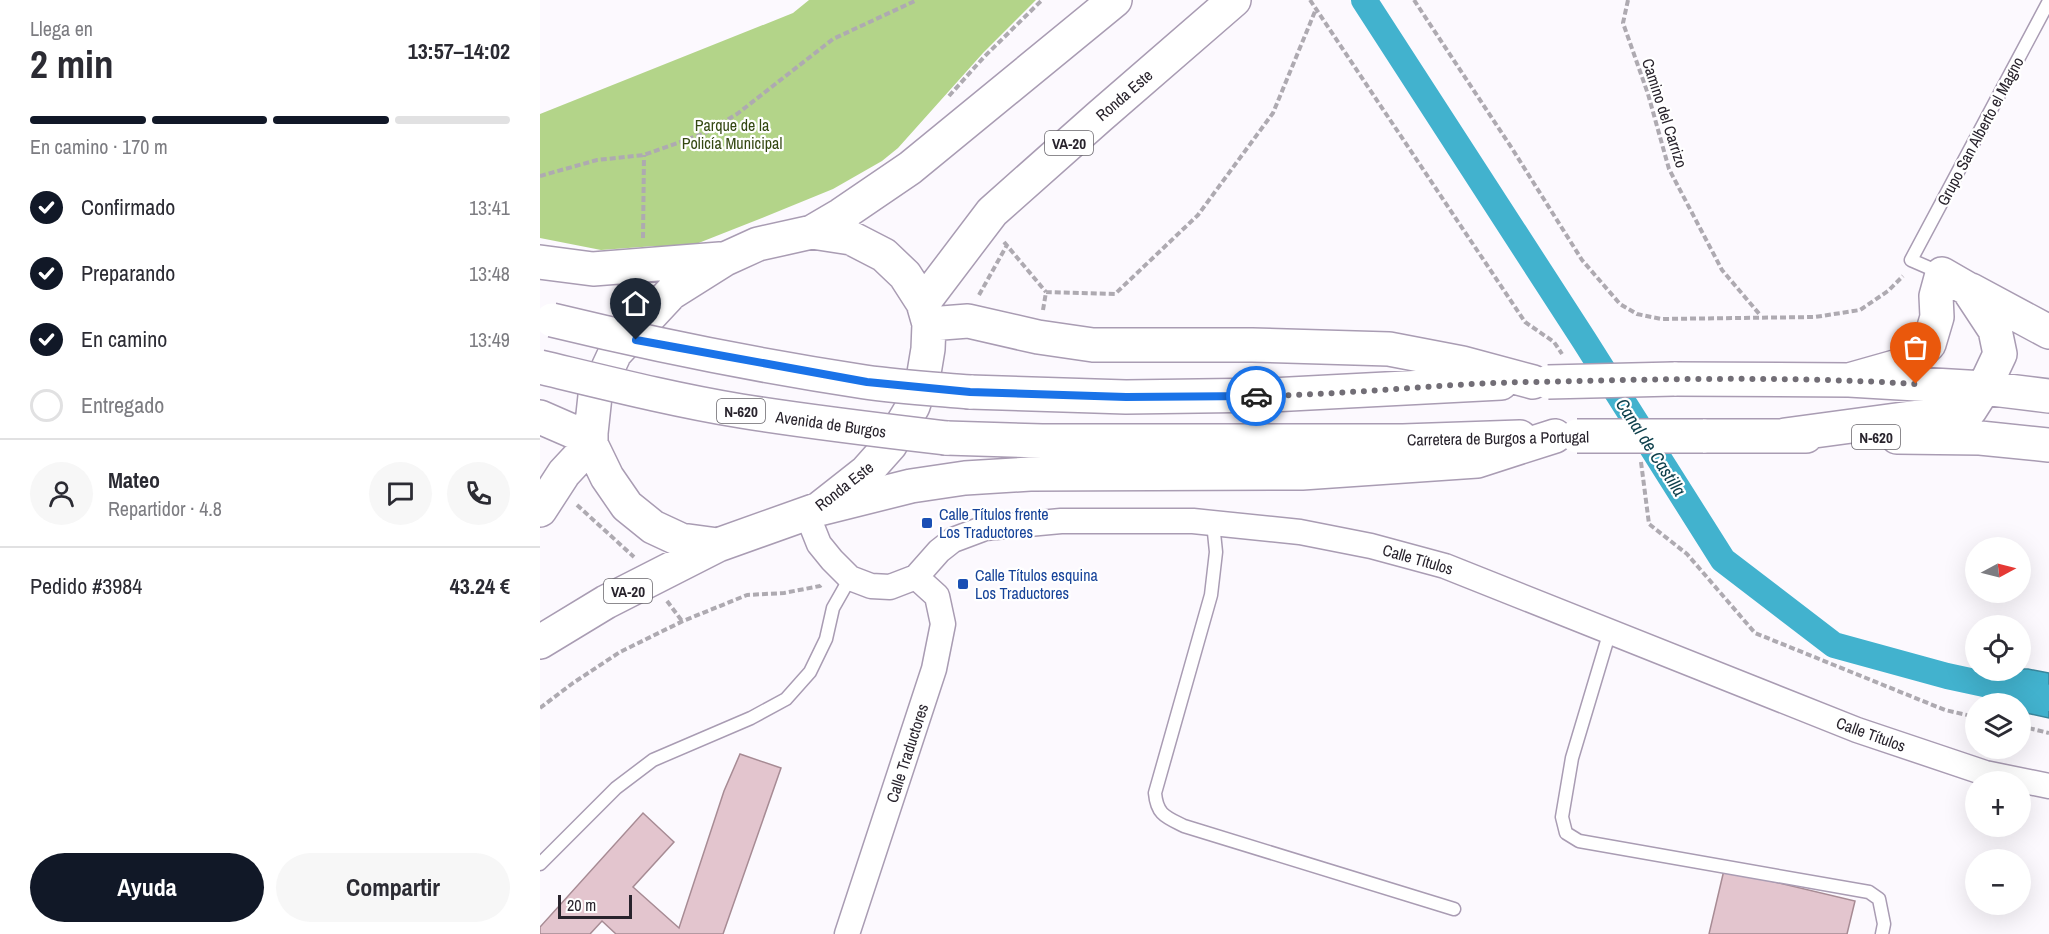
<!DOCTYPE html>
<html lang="es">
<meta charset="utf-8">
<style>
body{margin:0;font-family:"Archivo Narrow",sans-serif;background:#f7f7f7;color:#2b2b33;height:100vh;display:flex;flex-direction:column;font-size:22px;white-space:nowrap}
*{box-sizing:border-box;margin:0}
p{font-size:20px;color:#7c7c81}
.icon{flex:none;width:33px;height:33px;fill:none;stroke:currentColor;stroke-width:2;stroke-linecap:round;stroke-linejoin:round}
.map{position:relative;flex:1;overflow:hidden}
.drawer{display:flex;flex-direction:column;background:#fff;width:540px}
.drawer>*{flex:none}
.needle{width:39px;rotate:83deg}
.controls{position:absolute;left:1425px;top:537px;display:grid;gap:12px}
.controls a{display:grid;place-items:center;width:66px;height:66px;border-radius:50%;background:#fff;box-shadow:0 6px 24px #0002;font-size:30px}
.scale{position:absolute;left:18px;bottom:15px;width:74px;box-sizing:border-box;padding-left:6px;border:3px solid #28232c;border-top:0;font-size:16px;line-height:21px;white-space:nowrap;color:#28232c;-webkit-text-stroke:4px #fff;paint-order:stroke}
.pin{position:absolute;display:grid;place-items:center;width:51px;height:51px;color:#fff;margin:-62px -26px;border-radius:50% 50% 50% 0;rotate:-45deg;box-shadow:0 0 6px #0007}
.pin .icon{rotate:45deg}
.courier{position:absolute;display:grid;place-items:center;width:60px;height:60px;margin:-30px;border:4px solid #1a73e8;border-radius:50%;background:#fff;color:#222;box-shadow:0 2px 8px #0007}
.headline em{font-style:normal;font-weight:700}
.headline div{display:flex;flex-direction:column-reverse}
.headline{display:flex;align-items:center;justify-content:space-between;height:102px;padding:0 30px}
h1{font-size:39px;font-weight:700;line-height:45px}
.bar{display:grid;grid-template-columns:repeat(4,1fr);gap:9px 6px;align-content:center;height:72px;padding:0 30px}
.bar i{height:8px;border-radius:4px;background:#e1e1e2}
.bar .selected{background:#111827}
.bar p{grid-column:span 4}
.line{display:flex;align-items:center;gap:15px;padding:0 30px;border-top:2px solid #e1e1e2}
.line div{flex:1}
.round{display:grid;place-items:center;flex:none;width:63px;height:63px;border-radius:32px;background:#f7f7f7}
ol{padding:0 30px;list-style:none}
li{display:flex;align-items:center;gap:18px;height:66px}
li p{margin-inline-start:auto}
li .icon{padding:6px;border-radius:50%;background:#111827;color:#fff;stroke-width:4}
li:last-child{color:#7c7c81}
li i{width:33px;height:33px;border:3px solid #e1e1e2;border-radius:50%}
.cta{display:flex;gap:12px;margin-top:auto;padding:12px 30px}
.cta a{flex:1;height:69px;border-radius:36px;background:#111827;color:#fff;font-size:24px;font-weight:700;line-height:69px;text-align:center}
.cta a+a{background:#f7f7f7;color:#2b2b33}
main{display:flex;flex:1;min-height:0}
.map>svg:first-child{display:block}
.green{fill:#b3d489}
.water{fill:#42b2ce;stroke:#3a879d;stroke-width:1.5}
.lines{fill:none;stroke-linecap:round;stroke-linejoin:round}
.canal{stroke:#42b2ce;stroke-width:26}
.building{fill:#e3c5ce;stroke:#a78b94;stroke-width:1.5}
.service-casing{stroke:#a99cb3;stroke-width:15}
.minor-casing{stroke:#a99cb3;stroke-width:27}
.trunk-casing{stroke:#a99cb3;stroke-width:36}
.path{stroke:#aeaab1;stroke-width:4;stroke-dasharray:6 3;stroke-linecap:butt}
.service{stroke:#fff;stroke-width:12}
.minor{stroke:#fff;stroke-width:24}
.trunk{stroke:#fff;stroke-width:33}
.trunk-bridge-casing{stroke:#a99cb3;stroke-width:36;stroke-linecap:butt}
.trunk-bridge{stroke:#fff;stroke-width:33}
.done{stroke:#726e76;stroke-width:6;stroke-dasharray:0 10.8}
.route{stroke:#1a73e8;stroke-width:8}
.transit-dot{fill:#1a4fb4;stroke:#fff;stroke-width:2}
.labels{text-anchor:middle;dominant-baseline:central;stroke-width:4.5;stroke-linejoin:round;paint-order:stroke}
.shield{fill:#fff;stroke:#68656b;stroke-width:1.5}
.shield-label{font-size:15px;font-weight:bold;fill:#28232c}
.street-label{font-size:16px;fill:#28232c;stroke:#fff}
.park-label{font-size:16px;fill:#344812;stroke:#fff}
.transit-label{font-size:16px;fill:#164399;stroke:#fff;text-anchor:start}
.water-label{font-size:18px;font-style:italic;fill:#0e404c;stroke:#fff}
</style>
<main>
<section class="drawer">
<div class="headline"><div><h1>2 min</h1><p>Llega en</p></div><em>13:57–14:02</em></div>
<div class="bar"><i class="selected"></i><i class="selected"></i><i class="selected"></i><i></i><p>En camino · 170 m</p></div>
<ol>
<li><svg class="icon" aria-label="check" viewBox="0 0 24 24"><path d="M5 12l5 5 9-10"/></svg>Confirmado<p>13:41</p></li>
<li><svg class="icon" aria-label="check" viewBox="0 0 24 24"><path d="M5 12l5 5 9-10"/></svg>Preparando<p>13:48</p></li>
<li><svg class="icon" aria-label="check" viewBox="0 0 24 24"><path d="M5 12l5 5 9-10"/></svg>En camino<p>13:49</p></li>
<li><i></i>Entregado</li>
</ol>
<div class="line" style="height:108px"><a class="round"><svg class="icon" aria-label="person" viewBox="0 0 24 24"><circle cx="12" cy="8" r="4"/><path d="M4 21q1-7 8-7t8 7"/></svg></a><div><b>Mateo</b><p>Repartidor · 4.8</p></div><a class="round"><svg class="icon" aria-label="chat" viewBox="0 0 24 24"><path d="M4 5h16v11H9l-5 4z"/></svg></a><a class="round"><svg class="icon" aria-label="phone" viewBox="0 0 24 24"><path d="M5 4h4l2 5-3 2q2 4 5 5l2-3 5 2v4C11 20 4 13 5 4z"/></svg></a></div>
<div class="line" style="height:78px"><div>Pedido #3984</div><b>43.24 €</b></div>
<div class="cta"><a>Ayuda</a><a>Compartir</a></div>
</section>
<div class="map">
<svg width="1509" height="934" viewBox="0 0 1509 934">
<rect width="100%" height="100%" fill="#fcf9fe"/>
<!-- green -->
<path class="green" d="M 269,0 L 496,0 L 443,53 L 358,148 L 342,161 L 293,189 L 222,218 L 156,244 L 118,249 L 115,246 L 61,250 L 0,238 L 0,114 L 253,13 Z"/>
<!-- water -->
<path class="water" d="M 1481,669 L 1488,669 L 1509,673 L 1509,718 L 1482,712 L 1480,704 L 1465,703 L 1407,676 Z"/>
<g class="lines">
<!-- canal -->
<path class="canal" d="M 824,0 L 1044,340 L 1183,560 L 1294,645 L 1407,676 L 1509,698"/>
</g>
<!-- building -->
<path class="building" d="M 200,754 L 241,768 L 183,934 L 76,934 L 62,921 L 50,934 L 0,934 L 0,927 L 103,813 L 134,842 L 93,887 L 139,928 L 184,791 Z
M 1184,870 L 1315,901 L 1307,934 L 1169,934 Z"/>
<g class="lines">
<defs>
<path id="service" d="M 1401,273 L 1371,260 L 1509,1
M 673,523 L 676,552 L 671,595 L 615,793 C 617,815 626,817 644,826 L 914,909
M 1070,631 L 1032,758 L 1022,817 L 1026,833 L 1039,841 L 1329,892 L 1339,899 L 1344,924 L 1342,934
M 0,864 L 76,788 L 113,760 L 211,718 L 246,699 L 270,672 L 286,639 L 293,608 L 310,578"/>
<path id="minor" d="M 267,514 L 279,544 L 292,560 L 310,578 L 331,586 L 350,587 L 376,577 L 399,551 L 413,540 L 445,528 L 521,521 L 653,521 L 760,532 L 831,546 L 905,566 L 1317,730 L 1445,773 L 1509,786
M 307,934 L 394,669 L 403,624 L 397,596 L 376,577"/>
<path id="trunk" d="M 0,262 L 53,269 L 180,259
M 1431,290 L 1509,332
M 383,303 L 452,212 L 559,117 L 694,0
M 389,324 L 428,321 L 498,337 L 553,345 L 712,345 L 849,349 L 922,363 L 993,382
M 1134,379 L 1309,380 L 1444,388 L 1509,396
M 430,392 L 586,397 L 731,395 L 961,383
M 0,417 L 32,431 L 51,433
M 1245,435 L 1430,410 L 1444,388 L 1460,354 L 1455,330 L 1428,289 L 1402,274 L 1396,296 L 1397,317 L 1389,344 L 1369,363 L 1309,380
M 1163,436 L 1266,436
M 1357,437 L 1440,438 L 1509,445
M 406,438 L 502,441 L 863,441 L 980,437
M 279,509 L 371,486 L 425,478 L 490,474 L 762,473 L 937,461 L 1015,436
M 0,510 L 24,473 L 51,444
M 178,545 L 141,540 L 113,527 L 87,506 L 67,477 L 51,444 L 51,433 L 55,396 L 75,353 L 131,293 L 185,259 L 218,244 L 272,232 L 301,215 L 370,168 L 575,0
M 0,642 L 66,602 L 178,545 L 279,509 L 326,472 L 350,445 L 373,406 L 384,373 L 388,349 L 389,324 L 383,303 L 365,275 L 344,255 L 311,238 L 272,232"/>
</defs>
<!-- service casing -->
<use href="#service" class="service-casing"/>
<!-- minor casing -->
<use href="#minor" class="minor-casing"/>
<!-- trunk casing -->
<use href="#trunk" class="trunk-casing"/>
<!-- path -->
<path class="path" d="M 770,0 L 985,322 L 1014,342 L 1022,354
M 874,0 L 973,150 L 1042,260 L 1080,304 L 1097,314 L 1121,319 L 1275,317 L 1320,310 L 1348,291 L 1363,276
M 1088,0 L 1083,23 L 1108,94 L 1129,169 L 1182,270 L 1221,316
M 409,96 L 444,57 L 502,0
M 0,176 L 57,160 L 104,155 L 165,133 L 197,114 L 293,39 L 377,0
M 103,238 L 104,155
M 464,242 L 506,292
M 439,295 L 467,245
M 503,310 L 506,292 L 575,294 L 658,215 L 733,113 L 776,9
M 1101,462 L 1109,524 L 1147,554 L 1215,633 L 1405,710 L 1436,717
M 37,505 L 94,557
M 127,601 L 142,621
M 0,708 L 33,683 L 80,652 L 143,621 L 207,595 L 244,593 L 280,586 L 282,584
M 1480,726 L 1509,733"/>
<!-- service -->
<use href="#service" class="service"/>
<!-- minor -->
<use href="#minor" class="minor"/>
<!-- trunk -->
<use href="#trunk" class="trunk"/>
<defs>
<path id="trunk-bridge" d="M 12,320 C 115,345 220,366 325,382 C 360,387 395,389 430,392
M 0,367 C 67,383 134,400 201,411 C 269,422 338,430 406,438
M 1008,382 L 1134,379
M 1037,436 L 1163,436"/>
</defs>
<!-- trunk-bridge casing -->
<use href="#trunk-bridge" class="trunk-bridge-casing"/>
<!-- trunk-bridge -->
<use href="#trunk-bridge" class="trunk-bridge"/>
</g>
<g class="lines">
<!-- done -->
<path class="done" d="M 716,396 C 809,395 901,383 994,382 C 1121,379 1249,376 1376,384"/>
<!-- route -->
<path class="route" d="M 96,340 L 327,382 L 430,392 L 586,397 L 716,396"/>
</g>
<!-- markers -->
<g class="transit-dot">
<rect x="381" y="517" width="12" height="12" rx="3"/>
<rect x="417" y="578" width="12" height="12" rx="3"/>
</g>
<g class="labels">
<!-- shield labels -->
<g class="shield">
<rect x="505" y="131" width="48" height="24" rx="4.5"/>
<rect x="177" y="399" width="48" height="24" rx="4.5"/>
<rect x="1312" y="425" width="48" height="24" rx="4.5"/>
<rect x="64" y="579" width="48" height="24" rx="4.5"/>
</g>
<g class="shield-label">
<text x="529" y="143">VA-20</text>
<text x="201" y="411">N-620</text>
<text x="1336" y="437">N-620</text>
<text x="88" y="591">VA-20</text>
</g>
<!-- street labels -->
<g class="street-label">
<text transform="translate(584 95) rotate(-41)">Ronda Este</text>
<text transform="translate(1125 113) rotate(72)">Camino del Carrizo</text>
<text transform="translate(1440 131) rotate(-62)">Grupo San Alberto el Magno</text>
<text transform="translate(291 424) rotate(8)">Avenida de Burgos</text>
<text transform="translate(958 438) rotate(-1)">Carretera de Burgos a Portugal</text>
<text transform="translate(304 486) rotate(-38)">Ronda Este</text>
<text transform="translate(878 559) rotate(16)">Calle Títulos</text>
<text transform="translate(1331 734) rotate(20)">Calle Títulos</text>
<text transform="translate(367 753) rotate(-72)">Calle Traductores</text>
</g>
<!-- park labels -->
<g class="park-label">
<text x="192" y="125">Parque de la<tspan x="192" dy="18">Policía Municipal</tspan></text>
</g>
<!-- transit labels -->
<g class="transit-label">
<text x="399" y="514">Calle Títulos frente<tspan x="399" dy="18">Los Traductores</tspan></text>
<text x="435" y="575">Calle Títulos esquina<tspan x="435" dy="18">Los Traductores</tspan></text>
</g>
<!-- water labels -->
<g class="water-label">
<text transform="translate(1111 447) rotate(57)">Canal de Castilla</text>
</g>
</g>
</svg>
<div class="controls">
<a><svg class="needle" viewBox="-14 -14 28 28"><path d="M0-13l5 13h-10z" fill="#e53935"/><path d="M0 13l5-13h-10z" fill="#7c7c81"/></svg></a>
<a><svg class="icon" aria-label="locate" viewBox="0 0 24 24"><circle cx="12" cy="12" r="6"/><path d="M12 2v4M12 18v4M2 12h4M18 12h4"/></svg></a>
<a><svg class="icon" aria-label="layers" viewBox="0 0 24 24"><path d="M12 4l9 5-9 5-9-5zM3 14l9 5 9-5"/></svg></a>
<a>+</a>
<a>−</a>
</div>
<div class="scale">20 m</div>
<div class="pin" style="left:1376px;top:384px;background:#ea580c"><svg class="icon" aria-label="bag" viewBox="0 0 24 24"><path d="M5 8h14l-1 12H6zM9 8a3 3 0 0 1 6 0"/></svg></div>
<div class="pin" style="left:96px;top:340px;background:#1f2937"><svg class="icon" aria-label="home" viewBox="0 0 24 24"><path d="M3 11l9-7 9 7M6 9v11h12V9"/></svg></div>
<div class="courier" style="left:716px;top:396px"><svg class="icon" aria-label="car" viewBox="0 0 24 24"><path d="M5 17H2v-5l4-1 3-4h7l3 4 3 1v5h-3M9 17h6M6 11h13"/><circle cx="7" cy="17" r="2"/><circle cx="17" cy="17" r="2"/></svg></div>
</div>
</main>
